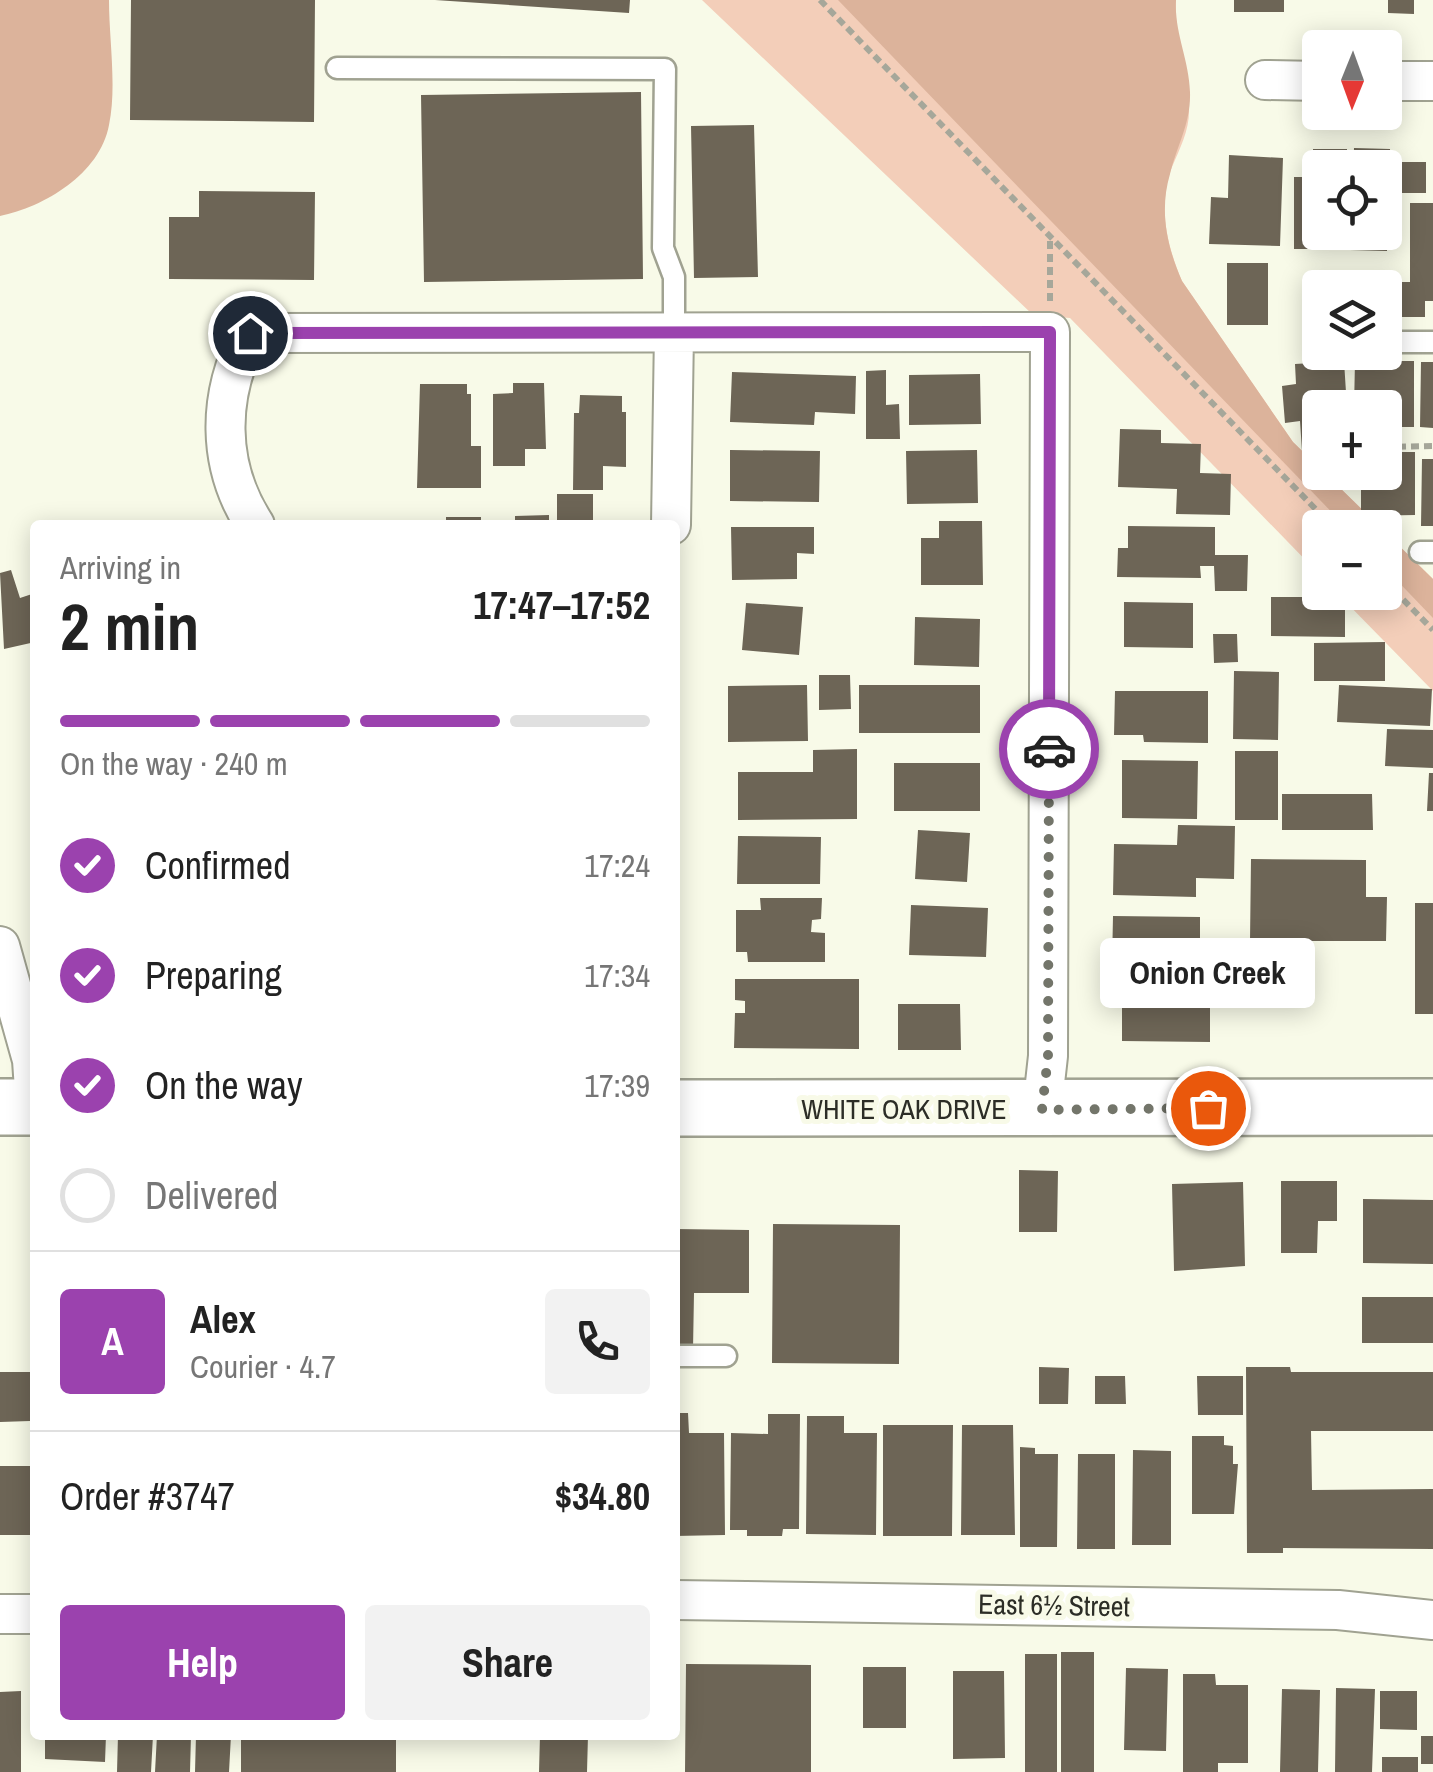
<!DOCTYPE html>
<meta charset="utf-8">
<style>
body{margin:0;font-family:"Archivo Narrow",sans-serif;background:#f2f2f2;color:#222;height:100vh;display:flex;flex-direction:column;font-size:38px;white-space:nowrap}
*{box-sizing:border-box;margin:0}
p{font-size:32px;color:#767676}
.icon{flex:none;width:55px;height:55px;fill:none;stroke:currentColor;stroke-width:2;stroke-linecap:round;stroke-linejoin:round}
.map{position:relative;flex:1;overflow:hidden}
.details{position:absolute;left:30px;top:520px;width:650px;height:1220px;display:flex;flex-direction:column;background:#fff;border-radius:10px;box-shadow:0 5px 25px #0003}
.details>*{flex:none}
.needle{width:65px;rotate:181deg}
.controls{position:absolute;left:1302px;top:30px;display:grid;gap:20px}
.controls a{display:grid;place-items:center;width:100px;height:100px;border-radius:10px;background:#fff;box-shadow:0 5px 25px #0003;font-size:50px}
.pin{position:absolute;display:grid;place-items:center;width:85px;height:85px;color:#fff;margin:-42px;border:5px solid #fff;border-radius:50%;box-shadow:0 2px 10px #0007}
.courier{position:absolute;display:grid;place-items:center;width:100px;height:100px;margin:-50px;border:8px solid #9b42ae;border-radius:50%;background:#fff;color:#222;box-shadow:0 2px 12px #0007}
.bubble{position:absolute;height:70px;border-radius:10px;background:#fff;box-shadow:0 5px 25px #0003;font-size:32px;font-weight:700;line-height:70px;text-align:center}
.head em{font-style:normal;font-weight:700}
.head div{display:flex;flex-direction:column-reverse}
.head{display:flex;align-items:center;justify-content:space-between;height:170px;padding:0 30px}
h1{font-size:65px;font-weight:700;line-height:75px}
.bar{display:grid;grid-template-columns:repeat(4,1fr);gap:15px 10px;align-content:center;height:120px;padding:0 30px}
.bar i{height:12px;border-radius:8px;background:#e0e0e0}
.bar .current{background:#9b42ae}
.bar p{grid-column:span 4}
.line{display:flex;align-items:center;gap:25px;padding:0 30px;border-top:2px solid #e0e0e0}
.line div{flex:1}
.round{display:grid;place-items:center;flex:none;width:105px;height:105px;border-radius:10px;background:#f2f2f2}
ol{padding:0 30px;list-style:none}
li{display:flex;align-items:center;gap:30px;height:110px}
li p{margin-inline-start:auto}
li .icon{padding:10px;border-radius:50%;background:#9b42ae;color:#fff;stroke-width:4}
li:last-child{color:#767676}
li i{width:55px;height:55px;border:5px solid #e0e0e0;border-radius:50%}
.cta{display:flex;gap:20px;margin-top:auto;padding:20px 30px}
.cta a{flex:1;height:115px;border-radius:10px;background:#9b42ae;color:#fff;font-size:40px;font-weight:700;line-height:115px;text-align:center}
.cta a+a{background:#f2f2f2;color:#222}
.map>svg:first-child{display:block}
.green{fill:#f3ceb9}
.forest{fill:#dcb39b}
.building{fill:#6d6556}
.lines{fill:none;stroke-linecap:round;stroke-linejoin:round}
.service-casing{stroke:#a0a291;stroke-width:25}
.minor-casing{stroke:#a0a291;stroke-width:42}
.secondary-casing{stroke:#a0a291;stroke-width:60}
.path{stroke:#a6a79a;stroke-width:6;stroke-dasharray:8 5;stroke-linecap:butt}
.service{stroke:#fff;stroke-width:20}
.minor{stroke:#fff;stroke-width:38}
.secondary{stroke:#fff;stroke-width:55}
.done{stroke:#73756a;stroke-width:10;stroke-dasharray:0 18}
.route{stroke:#9b42ae;stroke-width:12}
.labels{text-anchor:middle;dominant-baseline:central;stroke-width:10;stroke-linejoin:round;paint-order:stroke}
.street-label{font-size:28px;fill:#2c2d26;stroke:#f8fae8}
</style>
<div class="map">
<svg width="1433" height="1772" viewBox="0 0 1433 1772">
<rect width="100%" height="100%" fill="#f8fae8"/>
<!-- green -->
<path class="green" d="M 702,0 L 1176,0 C 1174,36 1188,70 1189,108 C 1190,129 1180,148 1172,167 C 1157,204 1167,246 1182,281 L 1293,442 L 1380,527 L 1320,528 L 1320,575 L 1070,318 L 1033,315 Z
M 1385,532 L 1433,579 L 1433,691 L 1337,593 L 1385,592 Z"/>
<!-- forest -->
<path class="forest" d="M 0,0 L 109,0 C 109,39 117,87 109,125 C 100,174 44,207 0,216 Z
M 838,0 L 1176,0 C 1174,32 1189,59 1190,92 C 1191,123 1177,145 1170,174 C 1159,211 1167,247 1182,281 L 1293,442 L 1380,527 L 1346,527 Z
M 1385,532 L 1433,579 L 1433,618 L 1385,568 Z"/>
<!-- building -->
<path class="building" d="M 131,0 L 315,0 L 314,122 L 130,120 Z
M 435,0 L 630,0 L 629,13 Z
M 1234,0 L 1284,0 L 1284,12 L 1234,12 Z
M 1388,0 L 1414,0 L 1414,14 L 1388,13 Z
M 641,92 L 643,279 L 424,282 L 421,95 Z
M 754,125 L 758,277 L 694,278 L 691,126 Z
M 1354,148 L 1390,149 L 1388,202 L 1385,168 L 1353,168 Z
M 1313,149 L 1347,149 L 1347,168 L 1320,168 L 1320,232 L 1347,232 L 1347,249 L 1294,249 L 1294,177 L 1313,177 Z
M 1229,155 L 1283,158 L 1280,246 L 1209,244 L 1211,197 L 1228,198 Z
M 1401,162 L 1426,162 L 1426,193 L 1401,193 Z
M 199,191 L 315,192 L 314,280 L 169,279 L 169,217 L 199,217 Z
M 1410,203 L 1433,203 L 1433,301 L 1425,301 L 1425,317 L 1385,317 L 1385,288 L 1358,288 L 1358,282 L 1410,282 Z
M 1351,232 L 1387,232 L 1387,251 L 1350,250 Z
M 1227,263 L 1268,263 L 1268,325 L 1227,325 Z
M 1344,361 L 1347,408 L 1320,408 L 1320,450 L 1302,451 L 1300,421 L 1285,423 L 1282,386 L 1296,384 L 1295,364 Z
M 1355,361 L 1414,361 L 1414,427 L 1385,427 L 1385,408 L 1354,408 Z
M 1421,362 L 1433,362 L 1433,428 L 1420,427 Z
M 886,370 L 886,405 L 899,404 L 900,439 L 866,439 L 866,371 Z
M 732,372 L 856,376 L 855,414 L 815,412 L 814,425 L 730,422 Z
M 980,374 L 981,424 L 909,425 L 909,375 Z
M 513,383 L 544,383 L 546,449 L 525,449 L 525,466 L 493,466 L 493,394 L 513,393 Z
M 420,384 L 467,384 L 467,394 L 471,394 L 471,446 L 481,446 L 481,488 L 417,488 Z
M 580,395 L 622,396 L 622,412 L 626,412 L 626,467 L 603,466 L 603,490 L 573,490 L 574,413 L 579,413 Z
M 1120,429 L 1161,430 L 1161,443 L 1201,444 L 1200,473 L 1231,474 L 1230,515 L 1176,514 L 1177,489 L 1118,487 Z
M 730,450 L 820,451 L 819,502 L 730,501 Z
M 977,450 L 978,503 L 907,504 L 906,451 Z
M 1385,452 L 1415,452 L 1415,515 L 1361,516 L 1361,472 L 1385,472 Z
M 1422,459 L 1433,459 L 1433,526 L 1421,526 Z
M 557,494 L 593,494 L 593,525 L 557,525 Z
M 549,515 L 549,525 L 515,525 L 515,516 Z
M 446,517 L 481,517 L 481,525 L 446,525 Z
M 939,521 L 982,521 L 983,585 L 921,585 L 921,538 L 939,538 Z
M 1128,526 L 1215,527 L 1215,555 L 1248,555 L 1247,591 L 1215,591 L 1214,566 L 1200,566 L 1201,578 L 1117,577 L 1118,548 L 1128,548 Z
M 731,527 L 814,527 L 814,554 L 797,553 L 797,579 L 732,580 Z
M 11,570 L 20,598 L 35,593 L 35,642 L 4,649 L 0,573 Z
M 1271,597 L 1345,597 L 1345,637 L 1271,636 Z
M 1124,602 L 1193,603 L 1193,648 L 1124,647 Z
M 746,603 L 803,607 L 799,655 L 742,650 Z
M 915,617 L 980,619 L 979,667 L 914,665 Z
M 1213,634 L 1237,634 L 1238,662 L 1214,663 Z
M 1385,642 L 1385,681 L 1314,681 L 1314,643 Z
M 1234,671 L 1279,672 L 1278,740 L 1233,739 Z
M 819,675 L 850,675 L 851,709 L 819,710 Z
M 807,685 L 808,741 L 728,742 L 728,686 Z
M 859,685 L 980,685 L 980,733 L 859,733 Z
M 1339,685 L 1432,689 L 1430,726 L 1337,722 Z
M 1115,691 L 1208,691 L 1208,743 L 1144,742 L 1143,735 L 1114,735 Z
M 1387,729 L 1433,730 L 1433,768 L 1385,766 Z
M 857,749 L 857,819 L 738,820 L 738,772 L 813,772 L 813,750 Z
M 1235,751 L 1278,751 L 1278,820 L 1235,820 Z
M 1122,760 L 1198,761 L 1197,819 L 1122,818 Z
M 894,763 L 980,763 L 980,811 L 894,811 Z
M 1429,773 L 1433,773 L 1433,811 L 1427,811 Z
M 1282,794 L 1372,794 L 1373,830 L 1282,830 Z
M 1178,825 L 1235,826 L 1234,879 L 1196,878 L 1196,897 L 1113,895 L 1114,844 L 1177,845 Z
M 918,830 L 970,833 L 967,882 L 915,879 Z
M 738,836 L 821,837 L 820,884 L 737,884 Z
M 1251,859 L 1366,860 L 1366,897 L 1387,897 L 1386,941 L 1250,941 Z
M 760,898 L 822,898 L 821,919 L 812,920 L 811,932 L 825,933 L 825,962 L 748,962 L 747,952 L 736,952 L 736,910 L 761,910 Z
M 1415,903 L 1433,903 L 1433,1014 L 1415,1014 Z
M 911,905 L 988,908 L 986,957 L 909,955 Z
M 1113,916 L 1200,917 L 1200,965 L 1112,965 Z
M 735,979 L 859,979 L 859,1049 L 734,1048 L 735,1013 L 745,1013 L 745,1001 L 735,1000 Z
M 1122,996 L 1210,996 L 1210,1042 L 1122,1041 Z
M 898,1004 L 960,1004 L 961,1050 L 898,1050 Z
M 1019,1170 L 1058,1171 L 1057,1232 L 1019,1232 Z
M 1281,1181 L 1337,1181 L 1337,1221 L 1318,1221 L 1317,1253 L 1281,1253 Z
M 1243,1182 L 1245,1266 L 1174,1271 L 1172,1184 Z
M 1363,1199 L 1433,1200 L 1433,1264 L 1363,1263 Z
M 773,1224 L 900,1225 L 899,1364 L 772,1363 Z
M 675,1229 L 749,1230 L 749,1293 L 694,1293 L 693,1349 L 675,1348 Z
M 1362,1297 L 1433,1297 L 1433,1343 L 1362,1343 Z
M 1039,1367 L 1069,1368 L 1068,1404 L 1039,1404 Z
M 1246,1367 L 1290,1367 L 1291,1372 L 1433,1372 L 1433,1431 L 1311,1431 L 1312,1490 L 1433,1489 L 1433,1549 L 1283,1548 L 1283,1553 L 1247,1553 Z
M 0,1372 L 30,1372 L 30,1421 L 0,1422 Z
M 1095,1376 L 1125,1376 L 1126,1404 L 1095,1404 Z
M 1197,1376 L 1243,1376 L 1243,1415 L 1198,1415 Z
M 675,1413 L 688,1413 L 689,1433 L 724,1433 L 725,1535 L 675,1536 Z
M 768,1414 L 800,1414 L 799,1529 L 783,1529 L 782,1536 L 747,1536 L 747,1530 L 730,1530 L 731,1433 L 768,1434 Z
M 807,1416 L 844,1416 L 844,1433 L 877,1433 L 876,1535 L 806,1534 Z
M 883,1425 L 953,1425 L 952,1536 L 883,1536 Z
M 962,1425 L 1013,1425 L 1015,1535 L 961,1535 Z
M 1192,1436 L 1224,1436 L 1224,1445 L 1233,1446 L 1233,1464 L 1238,1464 L 1234,1514 L 1192,1514 Z
M 1020,1447 L 1035,1448 L 1035,1454 L 1058,1454 L 1057,1547 L 1020,1547 Z
M 1133,1450 L 1171,1451 L 1171,1545 L 1132,1545 Z
M 1078,1454 L 1115,1454 L 1115,1549 L 1077,1549 Z
M 0,1466 L 31,1466 L 31,1535 L 0,1535 Z
M 1061,1652 L 1094,1652 L 1094,1772 L 1061,1772 Z
M 1025,1654 L 1057,1654 L 1057,1772 L 1025,1772 Z
M 686,1664 L 811,1665 L 811,1772 L 685,1772 Z
M 863,1667 L 906,1667 L 906,1728 L 863,1728 Z
M 1126,1668 L 1168,1669 L 1166,1751 L 1124,1750 Z
M 953,1671 L 1004,1671 L 1005,1758 L 953,1759 Z
M 1183,1674 L 1215,1674 L 1216,1685 L 1248,1685 L 1248,1763 L 1218,1763 L 1218,1772 L 1183,1772 Z
M 1336,1688 L 1375,1689 L 1372,1772 L 1335,1772 Z
M 1282,1689 L 1320,1690 L 1318,1772 L 1280,1772 Z
M 21,1691 L 21,1772 L 0,1772 L 0,1692 Z
M 1380,1691 L 1417,1691 L 1417,1730 L 1380,1729 Z
M 45,1735 L 106,1735 L 105,1762 L 45,1759 Z
M 118,1735 L 153,1735 L 151,1772 L 117,1772 Z
M 157,1735 L 191,1735 L 190,1772 L 155,1772 Z
M 196,1735 L 231,1735 L 229,1772 L 195,1772 Z
M 241,1735 L 396,1735 L 396,1772 L 241,1772 Z
M 540,1735 L 588,1735 L 587,1772 L 539,1772 Z
M 1421,1736 L 1433,1736 L 1433,1764 L 1421,1764 Z
M 1382,1757 L 1418,1757 L 1418,1772 L 1382,1772 Z"/>
<g class="lines">
<defs>
<path id="service" d="M 337,68 L 665,69 L 663,248 L 674,277 L 674,332
M 1385,342 L 1433,342
M 1420,552 L 1433,552
M 675,1356 L 726,1356"/>
<path id="minor" d="M 1265,80 L 1320,81
M 1385,81 L 1433,81
M 255,525 C 216,465 217,395 250,333 L 1050,332 L 1048,1056 L 1042,1110
M 671,525 L 674,332
M 0,946 L 32,1060 L 35,1104
M 675,1600 L 1338,1610 L 1433,1620
M 0,1614 L 35,1614"/>
<path id="secondary" d="M 0,1107 L 35,1107
M 675,1108 L 1433,1107"/>
</defs>
<!-- service casing -->
<use href="#service" class="service-casing"/>
<!-- minor casing -->
<use href="#minor" class="minor-casing"/>
<!-- secondary casing -->
<use href="#secondary" class="secondary-casing"/>
<!-- path -->
<path class="path" d="M 820,0 L 1334,528
M 1050,301 L 1050,235
M 1385,447 L 1433,446
M 1385,581 L 1433,630"/>
<!-- service -->
<use href="#service" class="service"/>
<!-- minor -->
<use href="#minor" class="minor"/>
<!-- secondary -->
<use href="#secondary" class="secondary"/>
</g>
<g class="lines">
<!-- done -->
<path class="done" d="M 1049,749 L 1048,1056 L 1042,1110 L 1208,1108"/>
<!-- route -->
<path class="route" d="M 250,333 L 1050,332 L 1049,749"/>
</g>
<g class="labels">
<!-- street labels -->
<g class="street-label">
<text x="904" y="1109">WHITE OAK DRIVE</text>
<text transform="translate(1054 1605) rotate(1)">East 6½ Street</text>
</g>
</g>
</svg>
<div class="controls">
<a><svg class="needle" viewBox="-14 -14 28 28"><path d="M0-13l5 13h-10z" fill="#e53935"/><path d="M0 13l5-13h-10z" fill="#767676"/></svg></a>
<a><svg class="icon" aria-label="locate" viewBox="0 0 24 24"><circle cx="12" cy="12" r="6"/><path d="M12 2v4M12 18v4M2 12h4M18 12h4"/></svg></a>
<a><svg class="icon" aria-label="layers" viewBox="0 0 24 24"><path d="M12 4l9 5-9 5-9-5zM3 14l9 5 9-5"/></svg></a>
<a>+</a>
<a>−</a>
</div>
<div class="pin" style="left:1208px;top:1108px;background:#ea580c"><svg class="icon" aria-label="bag" viewBox="0 0 24 24"><path d="M5 8h14l-1 12H6zM9 8a3 3 0 0 1 6 0"/></svg></div>
<div class="pin" style="left:250px;top:333px;background:#1f2937"><svg class="icon" aria-label="home" viewBox="0 0 24 24"><path d="M3 11l9-7 9 7M6 9v11h12V9"/></svg></div>
<div class="courier" style="left:1049px;top:749px"><svg class="icon" aria-label="car" viewBox="0 0 24 24"><path d="M5 17H2v-5l4-1 3-4h7l3 4 3 1v5h-3M9 17h6M6 11h13"/><circle cx="7" cy="17" r="2"/><circle cx="17" cy="17" r="2"/></svg></div>
<div class="bubble" style="left:1100px;top:938px;width:215px">Onion Creek</div>
<section class="details">
<div class="head"><div><h1>2 min</h1><p>Arriving in</p></div><em>17:47–17:52</em></div>
<div class="bar"><i class="current"></i><i class="current"></i><i class="current"></i><i></i><p>On the way · 240 m</p></div>
<ol>
<li><svg class="icon" aria-label="check" viewBox="0 0 24 24"><path d="M5 12l5 5 9-10"/></svg>Confirmed<p>17:24</p></li>
<li><svg class="icon" aria-label="check" viewBox="0 0 24 24"><path d="M5 12l5 5 9-10"/></svg>Preparing<p>17:34</p></li>
<li><svg class="icon" aria-label="check" viewBox="0 0 24 24"><path d="M5 12l5 5 9-10"/></svg>On the way<p>17:39</p></li>
<li><i></i>Delivered</li>
</ol>
<div class="line" style="height:180px"><b class="round" style="background:#9b42ae;color:#fff">A</b><div><b>Alex</b><p>Courier · 4.7</p></div><a class="round"><svg class="icon" aria-label="phone" viewBox="0 0 24 24"><path d="M5 4h4l2 5-3 2q2 4 5 5l2-3 5 2v4C11 20 4 13 5 4z"/></svg></a></div>
<div class="line" style="height:130px"><div>Order #3747</div><b>$34.80</b></div>
<div class="cta"><a>Help</a><a>Share</a></div>
</section>
</div>
